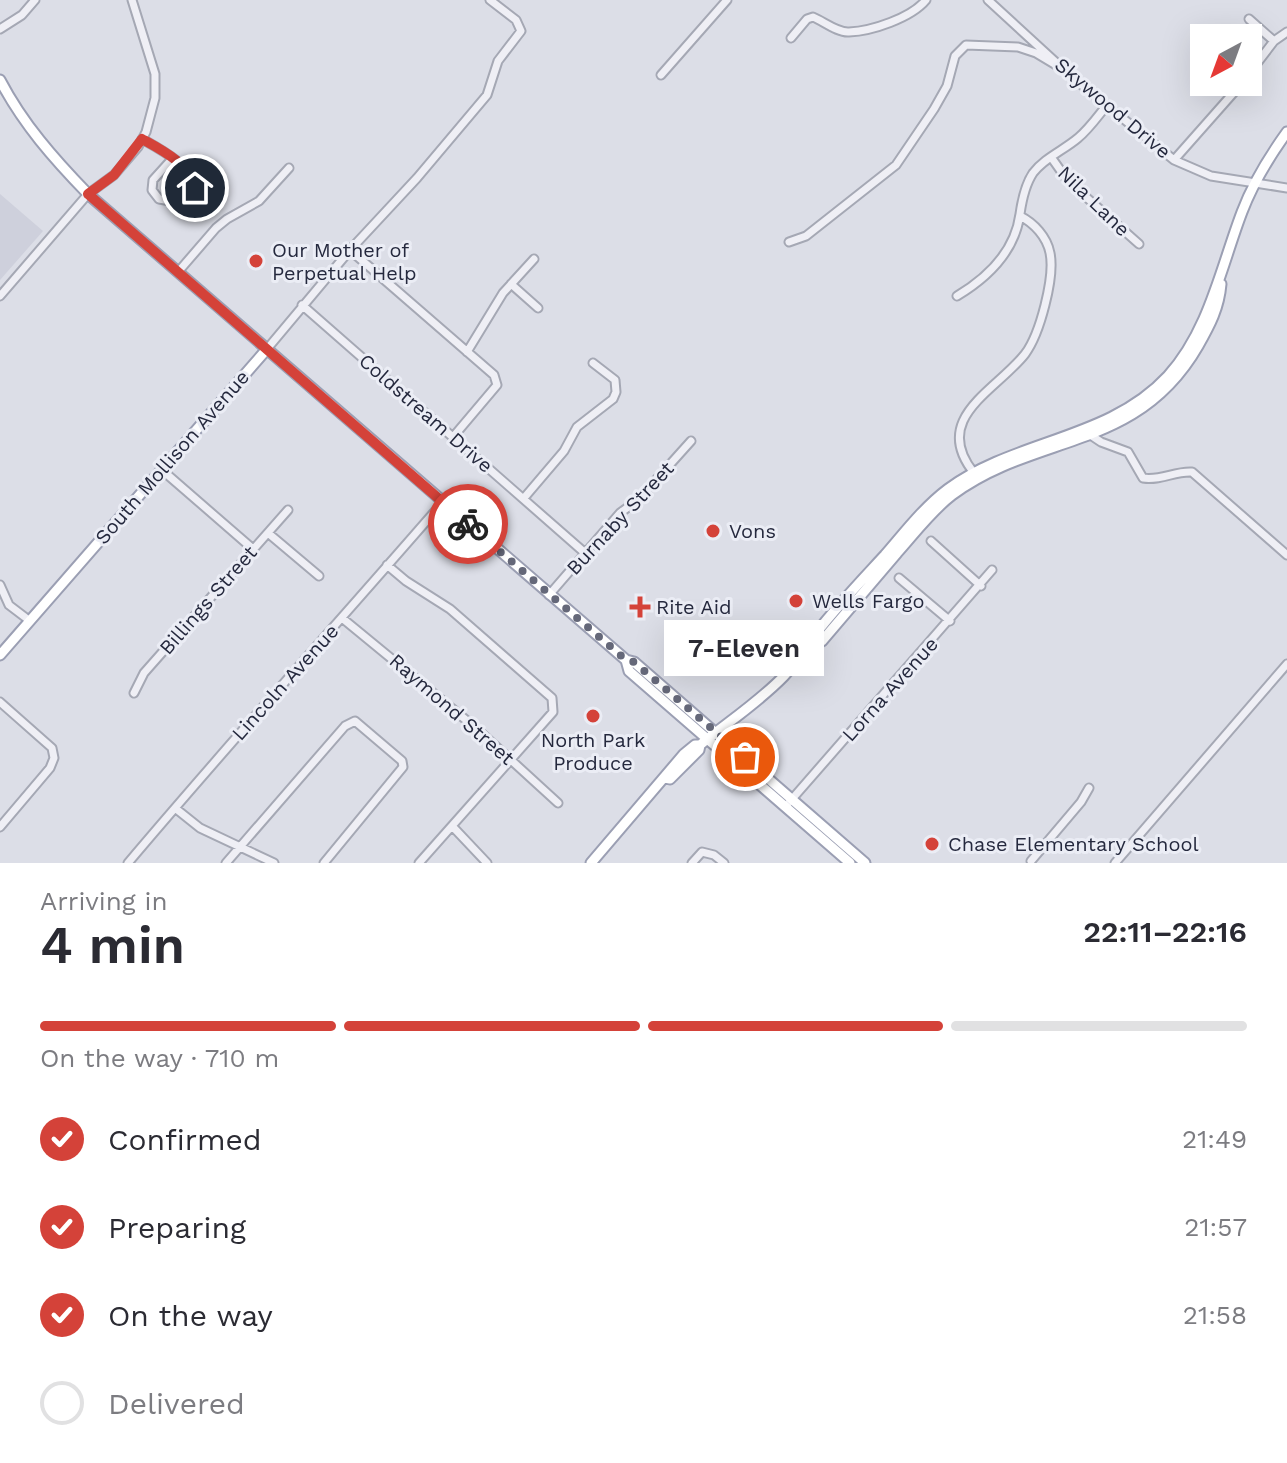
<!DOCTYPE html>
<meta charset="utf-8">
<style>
body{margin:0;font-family:"Work Sans",sans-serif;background:#f7f7f7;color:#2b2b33;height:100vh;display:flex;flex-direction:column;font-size:30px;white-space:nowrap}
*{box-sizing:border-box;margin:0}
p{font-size:26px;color:#7c7c81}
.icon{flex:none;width:44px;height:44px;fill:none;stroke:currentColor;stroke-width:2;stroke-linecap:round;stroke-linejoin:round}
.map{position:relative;height:863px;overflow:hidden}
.side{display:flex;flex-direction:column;background:#fff;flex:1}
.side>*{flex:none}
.needle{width:52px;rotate:221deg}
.controls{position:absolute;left:1190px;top:24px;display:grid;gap:16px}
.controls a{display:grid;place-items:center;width:72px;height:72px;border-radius:0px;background:#fff;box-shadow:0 8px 32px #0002;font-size:40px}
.pin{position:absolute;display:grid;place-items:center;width:68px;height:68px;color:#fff;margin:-34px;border:4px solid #fff;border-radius:50%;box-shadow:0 2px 8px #0007}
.courier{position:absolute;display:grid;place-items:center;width:80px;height:80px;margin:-40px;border:6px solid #d44239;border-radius:50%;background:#fff;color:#222;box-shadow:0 2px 10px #0007}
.bubble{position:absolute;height:56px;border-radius:0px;background:#fff;box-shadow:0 8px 32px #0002;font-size:26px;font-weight:600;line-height:56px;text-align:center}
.head em{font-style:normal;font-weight:600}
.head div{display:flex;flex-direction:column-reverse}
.head{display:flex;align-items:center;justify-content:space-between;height:136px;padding:0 40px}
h1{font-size:52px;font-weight:600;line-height:60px}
.bar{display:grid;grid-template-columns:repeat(4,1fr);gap:12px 8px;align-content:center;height:96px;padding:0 40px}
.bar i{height:10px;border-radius:6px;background:#e1e1e2}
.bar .selected{background:#d44239}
.bar p{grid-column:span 4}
ol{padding:0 40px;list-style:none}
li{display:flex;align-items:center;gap:24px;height:88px}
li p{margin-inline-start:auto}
li .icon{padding:8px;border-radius:50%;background:#d44239;color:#fff;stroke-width:4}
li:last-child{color:#7c7c81}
li i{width:44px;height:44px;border:4px solid #e1e1e2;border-radius:50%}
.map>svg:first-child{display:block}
.built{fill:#ced0dc}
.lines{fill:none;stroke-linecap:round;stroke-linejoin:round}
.minor-casing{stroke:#a5a8b4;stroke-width:11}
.major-casing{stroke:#9b9fb3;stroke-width:13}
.minor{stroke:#efeff5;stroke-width:7}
.major{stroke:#fff;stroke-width:9}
.done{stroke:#656879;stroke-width:8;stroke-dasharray:0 14.4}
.route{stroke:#d44239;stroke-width:10}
.poi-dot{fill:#d44239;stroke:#ebedf5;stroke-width:3}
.labels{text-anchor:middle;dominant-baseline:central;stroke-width:6;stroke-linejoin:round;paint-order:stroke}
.street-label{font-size:20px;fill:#25293e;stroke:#ebedf5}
.poi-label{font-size:20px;fill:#25293e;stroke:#ebedf5;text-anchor:start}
</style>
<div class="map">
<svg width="1287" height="863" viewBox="0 0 1287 863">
<rect width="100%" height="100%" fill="#dcdee7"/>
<!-- built -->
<path class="built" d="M 0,194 L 43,231 L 0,280 Z"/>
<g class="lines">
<defs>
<path id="minor" d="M 988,0 L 1072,77 L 1174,160 L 1211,176 L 1287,188
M 1249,19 L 1274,41
M 0,29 L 22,15 L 35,0
M 791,38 L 807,19 L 813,17 C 823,21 838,33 849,32 C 872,31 911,18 926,0
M 661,75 L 727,0
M 1248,75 L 1274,41 L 1287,32
M 142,139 C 160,149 197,168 194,192 L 182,203 L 159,199 L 152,190 L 153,180 L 172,159
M 1051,157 L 1068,181 L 1139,244
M 1174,160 L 1243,82
M 789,242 L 806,236 L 896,165 L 934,109 L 947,86 L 955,56 L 966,45 L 1018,47 L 1036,53 L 1066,71
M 350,250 L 494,375 L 497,385 L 453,437
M 178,272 L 216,228 L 227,219 L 259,201 L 289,168
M 511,284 L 538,308
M 0,296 L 88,194 L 114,175 L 138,147 L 146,132 L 155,98 L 155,74 L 132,0
M 957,296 C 987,278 1015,251 1020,214 C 1022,200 1025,185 1033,173 C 1044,158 1064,150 1078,138 C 1089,129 1098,116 1107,105
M 302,305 L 585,553
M 267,349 L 350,250 L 417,178 L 487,95 L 498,61 L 521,31 L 516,20 L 490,0
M 467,352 L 503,293 L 534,259
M 1092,436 L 1101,442 L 1128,452 L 1143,478 C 1161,481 1174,471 1192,472 L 1287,555
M 162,470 L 253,549
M 974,473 C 930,418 996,391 1025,354 C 1040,334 1055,277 1050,253 C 1047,237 1034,223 1020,216
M 524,498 L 564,451 L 577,427 L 613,399 L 616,392 L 615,380 L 593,363
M 268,533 L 319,576
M 931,541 L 981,586
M 387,565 L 406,581 L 450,609 L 552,698 L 553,712 L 419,863
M 899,578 L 950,621
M 0,585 L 9,605 L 30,621
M 549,595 L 620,513 L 638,500 L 691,441
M 342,618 L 477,729 L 558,803
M 134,693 L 144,673 L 288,510
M 0,702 L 52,748 L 54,758 L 50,768 L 0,827
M 786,806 L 992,570
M 175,808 L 200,828 L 274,863
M 453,827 L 487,863
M 1031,861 L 1081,802 L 1089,788
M 128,863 C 231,741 338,623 443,502
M 226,863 L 345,726 L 355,721 L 402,761 L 403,767 L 324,863
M 692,863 L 702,852 L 714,855 L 724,863
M 1115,863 L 1287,664"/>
<path id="major" d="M 0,80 C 23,124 54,159 88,194 L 626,660 L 634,662 L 865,863
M 809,649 L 822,641 C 847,612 872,582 897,553 C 915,533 931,511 952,495 C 1037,432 1137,452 1198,346 C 1210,325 1219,308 1221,284
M 0,655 L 267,349
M 626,660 L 629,671 L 850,863
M 665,778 L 670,779 L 699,750 L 700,745
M 591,863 L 684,754 L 695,745 L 700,745 C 728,722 759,702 784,676 C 797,662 806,647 817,632 C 838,605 862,580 885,555 C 905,532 924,507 948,489 C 1016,439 1109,440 1168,376 C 1209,331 1221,267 1242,212 C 1253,183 1269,157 1287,132"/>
</defs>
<!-- minor casing -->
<use href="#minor" class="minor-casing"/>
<!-- major casing -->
<use href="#major" class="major-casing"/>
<!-- minor -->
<use href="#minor" class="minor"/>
<!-- major -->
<use href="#major" class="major"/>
</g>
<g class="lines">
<!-- done -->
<path class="done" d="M 468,524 L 626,660 L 634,662 L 745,757"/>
<!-- route -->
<path class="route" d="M 195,188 C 193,166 160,149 142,139 L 114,175 L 88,194 L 468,524"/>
</g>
<!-- markers -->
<g class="poi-dot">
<circle cx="256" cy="261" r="8"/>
<circle cx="713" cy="531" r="8"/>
<circle cx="796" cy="601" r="8"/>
<path d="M636 595h8v8h8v8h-8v8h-8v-8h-8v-8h8z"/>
<circle cx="593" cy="716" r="8"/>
<circle cx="932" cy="844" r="8"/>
</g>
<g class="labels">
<!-- street labels -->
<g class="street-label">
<text transform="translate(1113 108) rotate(40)">Skywood Drive</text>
<text transform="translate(1094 201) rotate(44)">Nila Lane</text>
<text transform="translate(426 413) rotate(41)">Coldstream Drive</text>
<text transform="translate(172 457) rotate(-49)">South Mollison Avenue</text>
<text transform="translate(620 518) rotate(-47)">Burnaby Street</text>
<text transform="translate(208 600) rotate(-49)">Billings Street</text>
<text transform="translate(285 682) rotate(-48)">Lincoln Avenue</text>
<text transform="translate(890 689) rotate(-48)">Lorna Avenue</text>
<text transform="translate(452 709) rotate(41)">Raymond Street</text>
</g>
<!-- poi labels -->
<g class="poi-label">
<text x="272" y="250">Our Mother of<tspan x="272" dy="23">Perpetual Help</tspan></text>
<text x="729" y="531">Vons</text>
<text x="812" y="601">Wells Fargo</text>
<text x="656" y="607">Rite Aid</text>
<text x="593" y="740" text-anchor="middle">North Park<tspan x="593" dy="23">Produce</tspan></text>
<text x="948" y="844">Chase Elementary School</text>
</g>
</g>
</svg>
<div class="controls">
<a><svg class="needle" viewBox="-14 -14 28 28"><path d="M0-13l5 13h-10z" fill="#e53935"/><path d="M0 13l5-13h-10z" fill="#7c7c81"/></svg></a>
</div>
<div class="pin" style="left:745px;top:757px;background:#ea580c"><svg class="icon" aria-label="bag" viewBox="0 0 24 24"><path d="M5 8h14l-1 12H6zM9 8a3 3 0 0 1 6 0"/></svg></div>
<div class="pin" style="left:195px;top:188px;background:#1f2937"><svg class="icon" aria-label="home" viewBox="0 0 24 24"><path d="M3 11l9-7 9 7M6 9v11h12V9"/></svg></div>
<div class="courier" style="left:468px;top:524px"><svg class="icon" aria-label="bike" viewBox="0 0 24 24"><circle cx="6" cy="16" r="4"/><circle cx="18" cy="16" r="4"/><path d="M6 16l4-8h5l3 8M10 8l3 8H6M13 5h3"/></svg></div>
<div class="bubble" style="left:664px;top:620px;width:160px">7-Eleven</div>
</div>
<section class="side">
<div class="head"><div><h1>4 min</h1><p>Arriving in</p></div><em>22:11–22:16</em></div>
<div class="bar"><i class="selected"></i><i class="selected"></i><i class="selected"></i><i></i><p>On the way · 710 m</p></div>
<ol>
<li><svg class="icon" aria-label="check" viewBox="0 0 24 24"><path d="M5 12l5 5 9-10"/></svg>Confirmed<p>21:49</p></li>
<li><svg class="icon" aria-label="check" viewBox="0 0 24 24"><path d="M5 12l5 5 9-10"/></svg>Preparing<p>21:57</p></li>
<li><svg class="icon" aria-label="check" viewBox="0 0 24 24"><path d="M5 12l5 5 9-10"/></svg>On the way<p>21:58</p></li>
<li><i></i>Delivered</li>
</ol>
</section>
